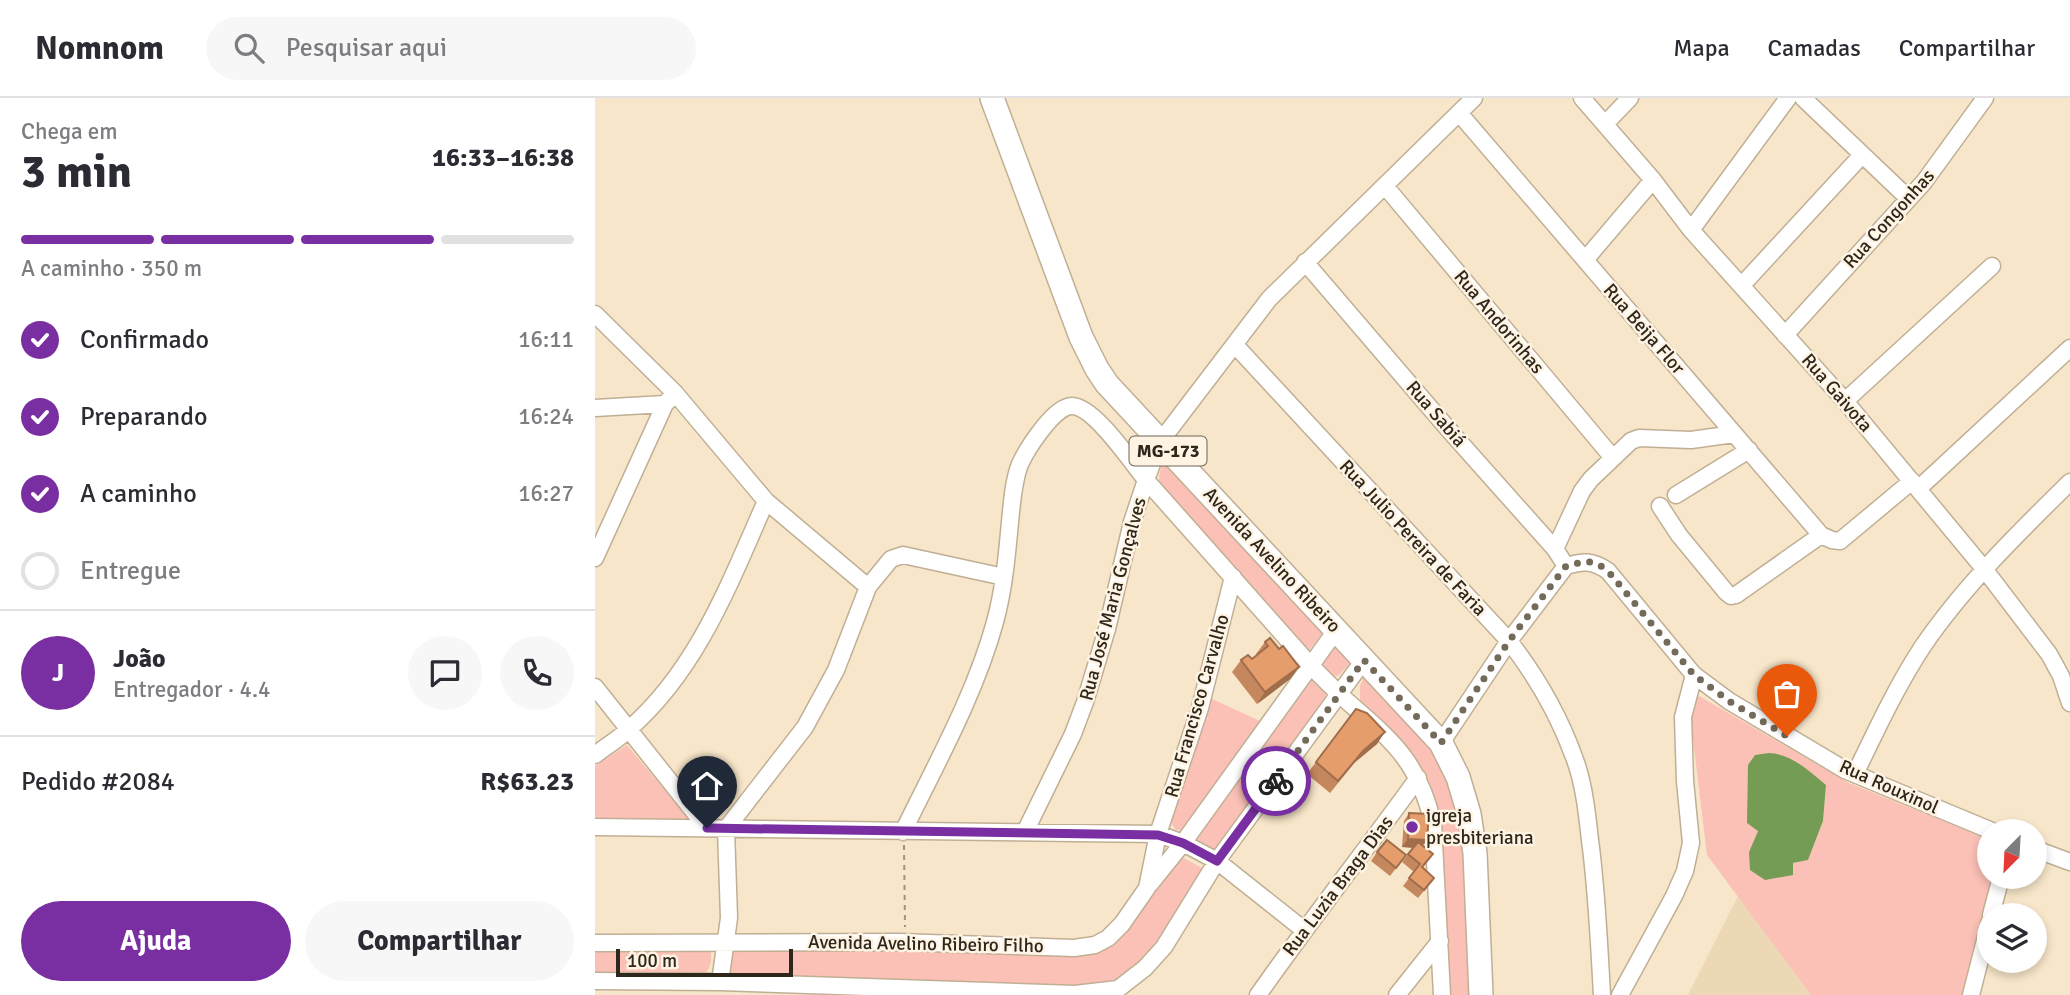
<!DOCTYPE html>
<html lang="pt">
<meta charset="utf-8">
<style>
body{margin:0;font-family:Signika,sans-serif;background:#f7f7f7;color:#2b2b33;height:100vh;display:flex;flex-direction:column;font-size:26px;white-space:nowrap}
*{box-sizing:border-box;margin:0}
p{font-size:23px;color:#7c7c81}
.icon{flex:none;width:38px;height:38px;fill:none;stroke:currentColor;stroke-width:2;stroke-linecap:round;stroke-linejoin:round}
.map{position:relative;flex:1;overflow:hidden}
.details{display:flex;flex-direction:column;background:#fff;width:595px}
.details>*{flex:none}
.needle{width:46px;rotate:204deg}
.buttons{position:absolute;left:1382px;top:721px;display:grid;gap:14px}
.buttons a{display:grid;place-items:center;width:70px;height:70px;border-radius:50%;background:#fff;box-shadow:0 4px 10px #0003;font-size:35px}
.scale{position:absolute;left:21px;bottom:18px;width:177px;box-sizing:border-box;padding-left:7px;border:4px solid #2d271c;border-top:0;font-size:19px;line-height:24px;white-space:nowrap;color:#2d271c;-webkit-text-stroke:5px #fff4e3;paint-order:stroke}
.pin{position:absolute;display:grid;place-items:center;width:60px;height:60px;color:#fff;margin:-72px -30px;border-radius:50% 50% 50% 0;rotate:-45deg;box-shadow:0 0 7px #0007}
.pin .icon{rotate:45deg}
.courier{position:absolute;display:grid;place-items:center;width:70px;height:70px;margin:-35px;border:5px solid #792fa1;border-radius:50%;background:#fff;color:#222;box-shadow:0 2px 9px #0007}
.head em{font-style:normal;font-weight:700}
.head div{display:flex;flex-direction:column-reverse}
.head{display:flex;align-items:center;justify-content:space-between;height:119px;padding:0 21px}
h1{font-size:46px;font-weight:700;line-height:52px}
.bar{display:grid;grid-template-columns:repeat(4,1fr);gap:10px 7px;align-content:center;height:84px;padding:0 21px}
.bar i{height:9px;border-radius:5px;background:#e1e1e2}
.bar .selected{background:#792fa1}
.bar p{grid-column:span 4}
.line{display:flex;align-items:center;gap:18px;padding:0 21px;border-top:2px solid #e1e1e2}
.line div{flex:1}
.round{display:grid;place-items:center;flex:none;width:74px;height:74px;border-radius:37px;background:#f7f7f7}
ol{padding:0 21px;list-style:none}
li{display:flex;align-items:center;gap:21px;height:77px}
li p{margin-inline-start:auto}
li .icon{padding:7px;border-radius:50%;background:#792fa1;color:#fff;stroke-width:4}
li:last-child{color:#7c7c81}
li i{width:38px;height:38px;border:4px solid #e1e1e2;border-radius:50%}
.button{display:flex;gap:14px;margin-top:auto;padding:14px 21px}
.button a{flex:1;height:80px;border-radius:42px;background:#792fa1;color:#fff;font-size:28px;font-weight:700;line-height:80px;text-align:center}
.button a+a{background:#f7f7f7;color:#2b2b33}
header{display:flex;align-items:center;gap:42px;box-sizing:border-box;height:98px;padding:0 35px;background:#fff;border-bottom:2px solid #e1e1e2}
header strong{font-size:33px}
nav{display:flex;gap:38px;margin-inline-start:auto;font-size:24px}
.search{width:490px;height:63px;background:#f7f7f7;display:flex;align-items:center;gap:18px;box-sizing:border-box;padding:0 24px;border-radius:38px;color:#7c7c81;font-size:26px}
main{display:flex;flex:1;min-height:0}
.map>svg:first-child{display:block}
.built{fill:#edd8b6}
.green{fill:#fbc0b6;fill-rule:evenodd}
.water{fill:#759c55}
.lines{fill:none;stroke-linecap:round;stroke-linejoin:round}
.minor-casing{stroke:#c0af94;stroke-width:19}
.highway-casing{stroke:#c0af94;stroke-width:26}
.path{stroke:#9f937e;stroke-width:2;stroke-dasharray:5 5;stroke-linecap:butt}
.minor{stroke:#fff;stroke-width:16}
.highway{stroke:#fff;stroke-width:23}
.wall{fill:#c5875d}
.shaded-wall{fill:#a06e4c}
.building{fill:#e59d6c;stroke:#a06e4c;stroke-width:2}
.done{stroke:#746a59;stroke-width:7;stroke-dasharray:0 12.6}
.route{stroke:#792fa1;stroke-width:9}
.poi-dot{fill:#792fa1;stroke:#fff4e3;stroke-width:2.5}
.labels{text-anchor:middle;dominant-baseline:central;stroke-width:5;stroke-linejoin:round;paint-order:stroke}
.shield{fill:#fff4e3;stroke:#6c6458;stroke-width:2}
.shield-label{font-size:18px;font-weight:bold;fill:#2d271c}
.street-label{font-size:19px;fill:#2d271c;stroke:#fff4e3}
.poi-label{font-size:19px;fill:#2d271c;stroke:#fff4e3;text-anchor:start}
</style>
<header>
<strong>Nomnom</strong>
<div class="search"><svg class="icon" aria-label="search" viewBox="0 0 24 24"><circle cx="10" cy="10" r="6"/><path d="M15 15l6 6"/></svg>Pesquisar aqui</div>
<nav><a>Mapa</a><a>Camadas</a><a>Compartilhar</a></nav>
</header>
<main>
<section class="details">
<div class="head"><div><h1>3 min</h1><p>Chega em</p></div><em>16:33–16:38</em></div>
<div class="bar"><i class="selected"></i><i class="selected"></i><i class="selected"></i><i></i><p>A caminho · 350 m</p></div>
<ol>
<li><svg class="icon" aria-label="check" viewBox="0 0 24 24"><path d="M5 12l5 5 9-10"/></svg>Confirmado<p>16:11</p></li>
<li><svg class="icon" aria-label="check" viewBox="0 0 24 24"><path d="M5 12l5 5 9-10"/></svg>Preparando<p>16:24</p></li>
<li><svg class="icon" aria-label="check" viewBox="0 0 24 24"><path d="M5 12l5 5 9-10"/></svg>A caminho<p>16:27</p></li>
<li><i></i>Entregue</li>
</ol>
<div class="line" style="height:126px"><b class="round" style="background:#792fa1;color:#fff">J</b><div><b>João</b><p>Entregador · 4.4</p></div><a class="round"><svg class="icon" aria-label="chat" viewBox="0 0 24 24"><path d="M4 5h16v11H9l-5 4z"/></svg></a><a class="round"><svg class="icon" aria-label="phone" viewBox="0 0 24 24"><path d="M5 4h4l2 5-3 2q2 4 5 5l2-3 5 2v4C11 20 4 13 5 4z"/></svg></a></div>
<div class="line" style="height:91px"><div>Pedido #2084</div><b>R$63.23</b></div>
<div class="button"><a>Ajuda</a><a>Compartilhar</a></div>
</section>
<div class="map">
<svg width="1475" height="897" viewBox="0 0 1475 897">
<rect width="100%" height="100%" fill="#f7e6c9"/>
<!-- built -->
<path class="built" d="M 1143,798 L 1216,897 L 1093,897 Z"/>
<!-- green -->
<path class="green" d="M 568,362 L 729,534 L 714,552 L 709,552 L 565,391 L 564,378 Z
M 741,544 L 758,562 L 743,578 C 734,578 727,573 728,563 Z
M 769,578 L 837,651 L 854,682 L 868,730 L 877,897 L 851,897 L 846,729 L 839,698 L 827,671 L 811,648 L 765,602 L 765,588 Z
M 714,580 L 735,599 L 616,755 L 596,743 Z
M 1104,598 L 1254,685 L 1395,742 L 1395,779 L 1399,779 L 1368,897 L 1216,897 L 1112,757 L 1094,608 ZM 1231,687 L 1228,723 L 1213,762 L 1198,765 L 1154,754 L 1163,733 Z
M 615,600 L 665,623 L 594,728 L 588,732 L 581,732 L 575,724 Z
M 32,647 L 95,722 L 0,721 L 0,668 Z
M 585,758 L 607,770 L 553,860 L 521,884 L 499,890 L 132,879 L 134,849 L 493,857 L 517,848 Z
M 0,847 L 116,849 C 116,861 118,870 107,877 L 0,877 Z"/>
<!-- water -->
<path class="water" d="M 1174,655 C 1197,656 1214,673 1231,687 L 1228,723 L 1213,762 L 1198,765 L 1198,777 L 1170,782 L 1155,772 L 1154,754 L 1163,733 L 1152,725 L 1153,667 L 1160,657 Z"/>
<g class="lines">
<defs>
<path id="minor" d="M 987,0 L 1058,82 L 1096,132 L 1250,303 L 1390,472 L 1454,556 L 1466,578 L 1475,605
M 1208,0 L 1313,100
M 864,15 L 1226,437 L 1237,442 L 1245,443 L 1317,383
M 1010,26 L 1035,0
M 790,88 L 1018,360
M 1096,132 L 1193,0
M 990,162 L 1058,82
M 710,164 L 854,332 L 960,451 L 971,468
M 1147,187 L 1267,57
M 0,216 L 80,295 L 171,403 L 273,489
M 1190,237 L 1329,84 L 1390,0
M 640,247 L 914,543 C 942,579 963,615 979,659 C 989,685 992,715 995,742 C 1002,794 1004,846 1007,897
M 1250,303 L 1397,168
M 0,310 L 70,306
M 1323,391 L 1475,250
M 1081,397 L 1154,352
M 1065,408 L 1084,437 L 1131,494 L 1136,498 L 1141,497 L 1226,437
M 960,451 L 987,393 L 996,381 L 1036,343 L 1044,340 L 1096,342 L 1139,336
M 0,460 L 70,306 L 80,295
M 971,468 C 988,463 997,462 1013,473 L 1099,577 L 1134,603 L 1250,672 L 1397,733
M 769,562 L 744,596 C 792,639 823,659 838,726 L 847,897
M 0,589 L 112,730
M 846,645 L 914,543 L 971,468
M 0,657 C 11,648 24,641 34,631 C 103,571 135,484 171,403
M 1260,676 C 1281,633 1301,589 1328,548 C 1369,488 1423,435 1475,384
M 0,729 L 563,736 L 588,745 L 622,763 L 709,832
M 308,734 C 341,666 380,597 400,524 C 409,491 412,457 415,424 C 417,405 418,384 425,366 C 432,351 459,308 477,308 C 499,308 537,365 551,382 L 565,344 L 674,201 L 879,0
M 1440,751 L 1475,764
M 555,786 L 588,745 L 742,531
M 1396,817 L 1406,779
M 0,845 L 304,844 L 479,850 L 500,847 L 513,840 L 527,826 L 552,790 L 563,736 L 605,610 L 638,479
M 0,883 L 125,884 L 480,896 L 523,891 L 550,870 L 569,849 L 622,763 L 744,596 L 717,569 L 551,382 L 537,424 L 512,531 L 490,604 L 478,636 L 430,734
M 125,884 L 134,820 L 131,731 L 210,629 L 241,572 L 273,489 L 296,461 L 308,457 L 409,479
M 663,897 C 715,823 770,753 823,680
M 802,897 L 845,843
M 1025,897 L 1079,798 L 1090,773 L 1096,745 L 1090,683 L 1088,619 L 1099,577
M 1376,897 L 1395,823"/>
<path id="highway" d="M 397,0 L 486,239 L 502,271 L 512,286 L 846,645 L 863,679 L 874,716 L 880,755 L 886,897"/>
</defs>
<!-- minor casing -->
<use href="#minor" class="minor-casing"/>
<!-- highway casing -->
<use href="#highway" class="highway-casing"/>
<!-- path -->
<path class="path" d="M 309,747 L 310,829"/>
<!-- minor -->
<use href="#minor" class="minor"/>
<!-- highway -->
<use href="#highway" class="highway"/>
</g>
<!-- wall -->
<path class="wall" d="M 670,544 L 684,551 L 704,569 L 695,581 L 662,606 L 637,574 L 646,562 L 657,561 L 662,557 L 661,556 Z
M 782,646 L 759,665 L 735,695 L 712,676 L 721,664 Z
M 814,715 L 828,747 L 828,770 L 833,788 L 823,800 L 808,788 L 819,774 L 807,764 L 818,750 L 807,749 L 809,723 Z
M 782,754 L 811,757 L 795,778 L 776,763 Z"/>
<!-- shaded-wall -->
<path class="shaded-wall" d="M 704,569 L 695,581 L 662,606 L 670,594 Z
M 790,634 L 782,646 L 759,665 L 735,695 L 768,653 Z
M 813,741 L 832,742 L 826,750 L 807,749 Z"/>
<!-- building -->
<path class="building" d="M 675,540 L 684,551 L 688,548 L 704,569 L 670,594 L 646,562 L 653,557 L 657,561 L 673,548 L 670,544 Z
M 761,611 L 772,615 L 790,634 L 768,653 L 743,683 L 721,664 Z
M 814,715 L 834,716 L 832,742 L 813,741 Z
M 792,742 L 811,757 L 801,770 L 782,754 Z
M 823,744 L 838,756 L 827,769 L 839,780 L 829,792 L 814,780 L 825,766 L 813,756 Z"/>
<g class="lines">
<!-- done -->
<path class="done" d="M 681,683 L 769,562 L 846,645 L 914,543 L 971,468 L 991,463 L 1003,466 L 1013,473 L 1099,577 L 1134,603 L 1192,638"/>
<!-- route -->
<path class="route" d="M 112,730 L 563,737 L 588,745 L 622,763 L 681,683"/>
</g>
<!-- markers -->
<circle class="poi-dot" cx="817" cy="729" r="7"/>
<g class="labels">
<!-- shield labels -->
<rect class="shield" x="534.5" y="338.5" width="77" height="29" rx="5"/>
<g class="shield-label">
<text x="573" y="353">MG-173</text>
</g>
<!-- street labels -->
<g class="street-label">
<text transform="translate(1294 121) rotate(-48)">Rua Congonhas</text>
<text transform="translate(904 224) rotate(50)">Rua Andorinhas</text>
<text transform="translate(1049 231) rotate(49)">Rua Beija Flor</text>
<text transform="translate(1242 295) rotate(49)">Rua Gaivota</text>
<text transform="translate(841 316) rotate(49)">Rua Sabiá</text>
<text transform="translate(818 440) rotate(47)">Rua Julio Pereira de Faria</text>
<text transform="translate(677 462) rotate(47)">Avenida Avelino Ribeiro</text>
<text transform="translate(518 501) rotate(-75)">Rua José Maria Gonçalves</text>
<text transform="translate(602 608) rotate(-74)">Rua Francisco Carvalho</text>
<text transform="translate(1294 689) rotate(24)">Rua Rouxinol</text>
<text transform="translate(743 788) rotate(-53)">Rua Luzia Braga Dias</text>
<text transform="translate(331 846) rotate(1)">Avenida Avelino Ribeiro Filho</text>
</g>
<!-- poi labels -->
<g class="poi-label">
<text x="831" y="718">igreja<tspan x="831" dy="22">presbiteriana</tspan></text>
</g>
</g>
</svg>
<div class="buttons">
<a><svg class="needle" viewBox="-14 -14 28 28"><path d="M0-13l5 13h-10z" fill="#e53935"/><path d="M0 13l5-13h-10z" fill="#7c7c81"/></svg></a>
<a><svg class="icon" aria-label="layers" viewBox="0 0 24 24"><path d="M12 4l9 5-9 5-9-5zM3 14l9 5 9-5"/></svg></a>
</div>
<div class="scale">100 m</div>
<div class="pin" style="left:1192px;top:638px;background:#ea580c"><svg class="icon" aria-label="bag" viewBox="0 0 24 24"><path d="M5 8h14l-1 12H6zM9 8a3 3 0 0 1 6 0"/></svg></div>
<div class="pin" style="left:112px;top:730px;background:#1f2937"><svg class="icon" aria-label="home" viewBox="0 0 24 24"><path d="M3 11l9-7 9 7M6 9v11h12V9"/></svg></div>
<div class="courier" style="left:681px;top:683px"><svg class="icon" aria-label="bike" viewBox="0 0 24 24"><circle cx="6" cy="16" r="4"/><circle cx="18" cy="16" r="4"/><path d="M6 16l4-8h5l3 8M10 8l3 8H6M13 5h3"/></svg></div>
</div>
</main>
